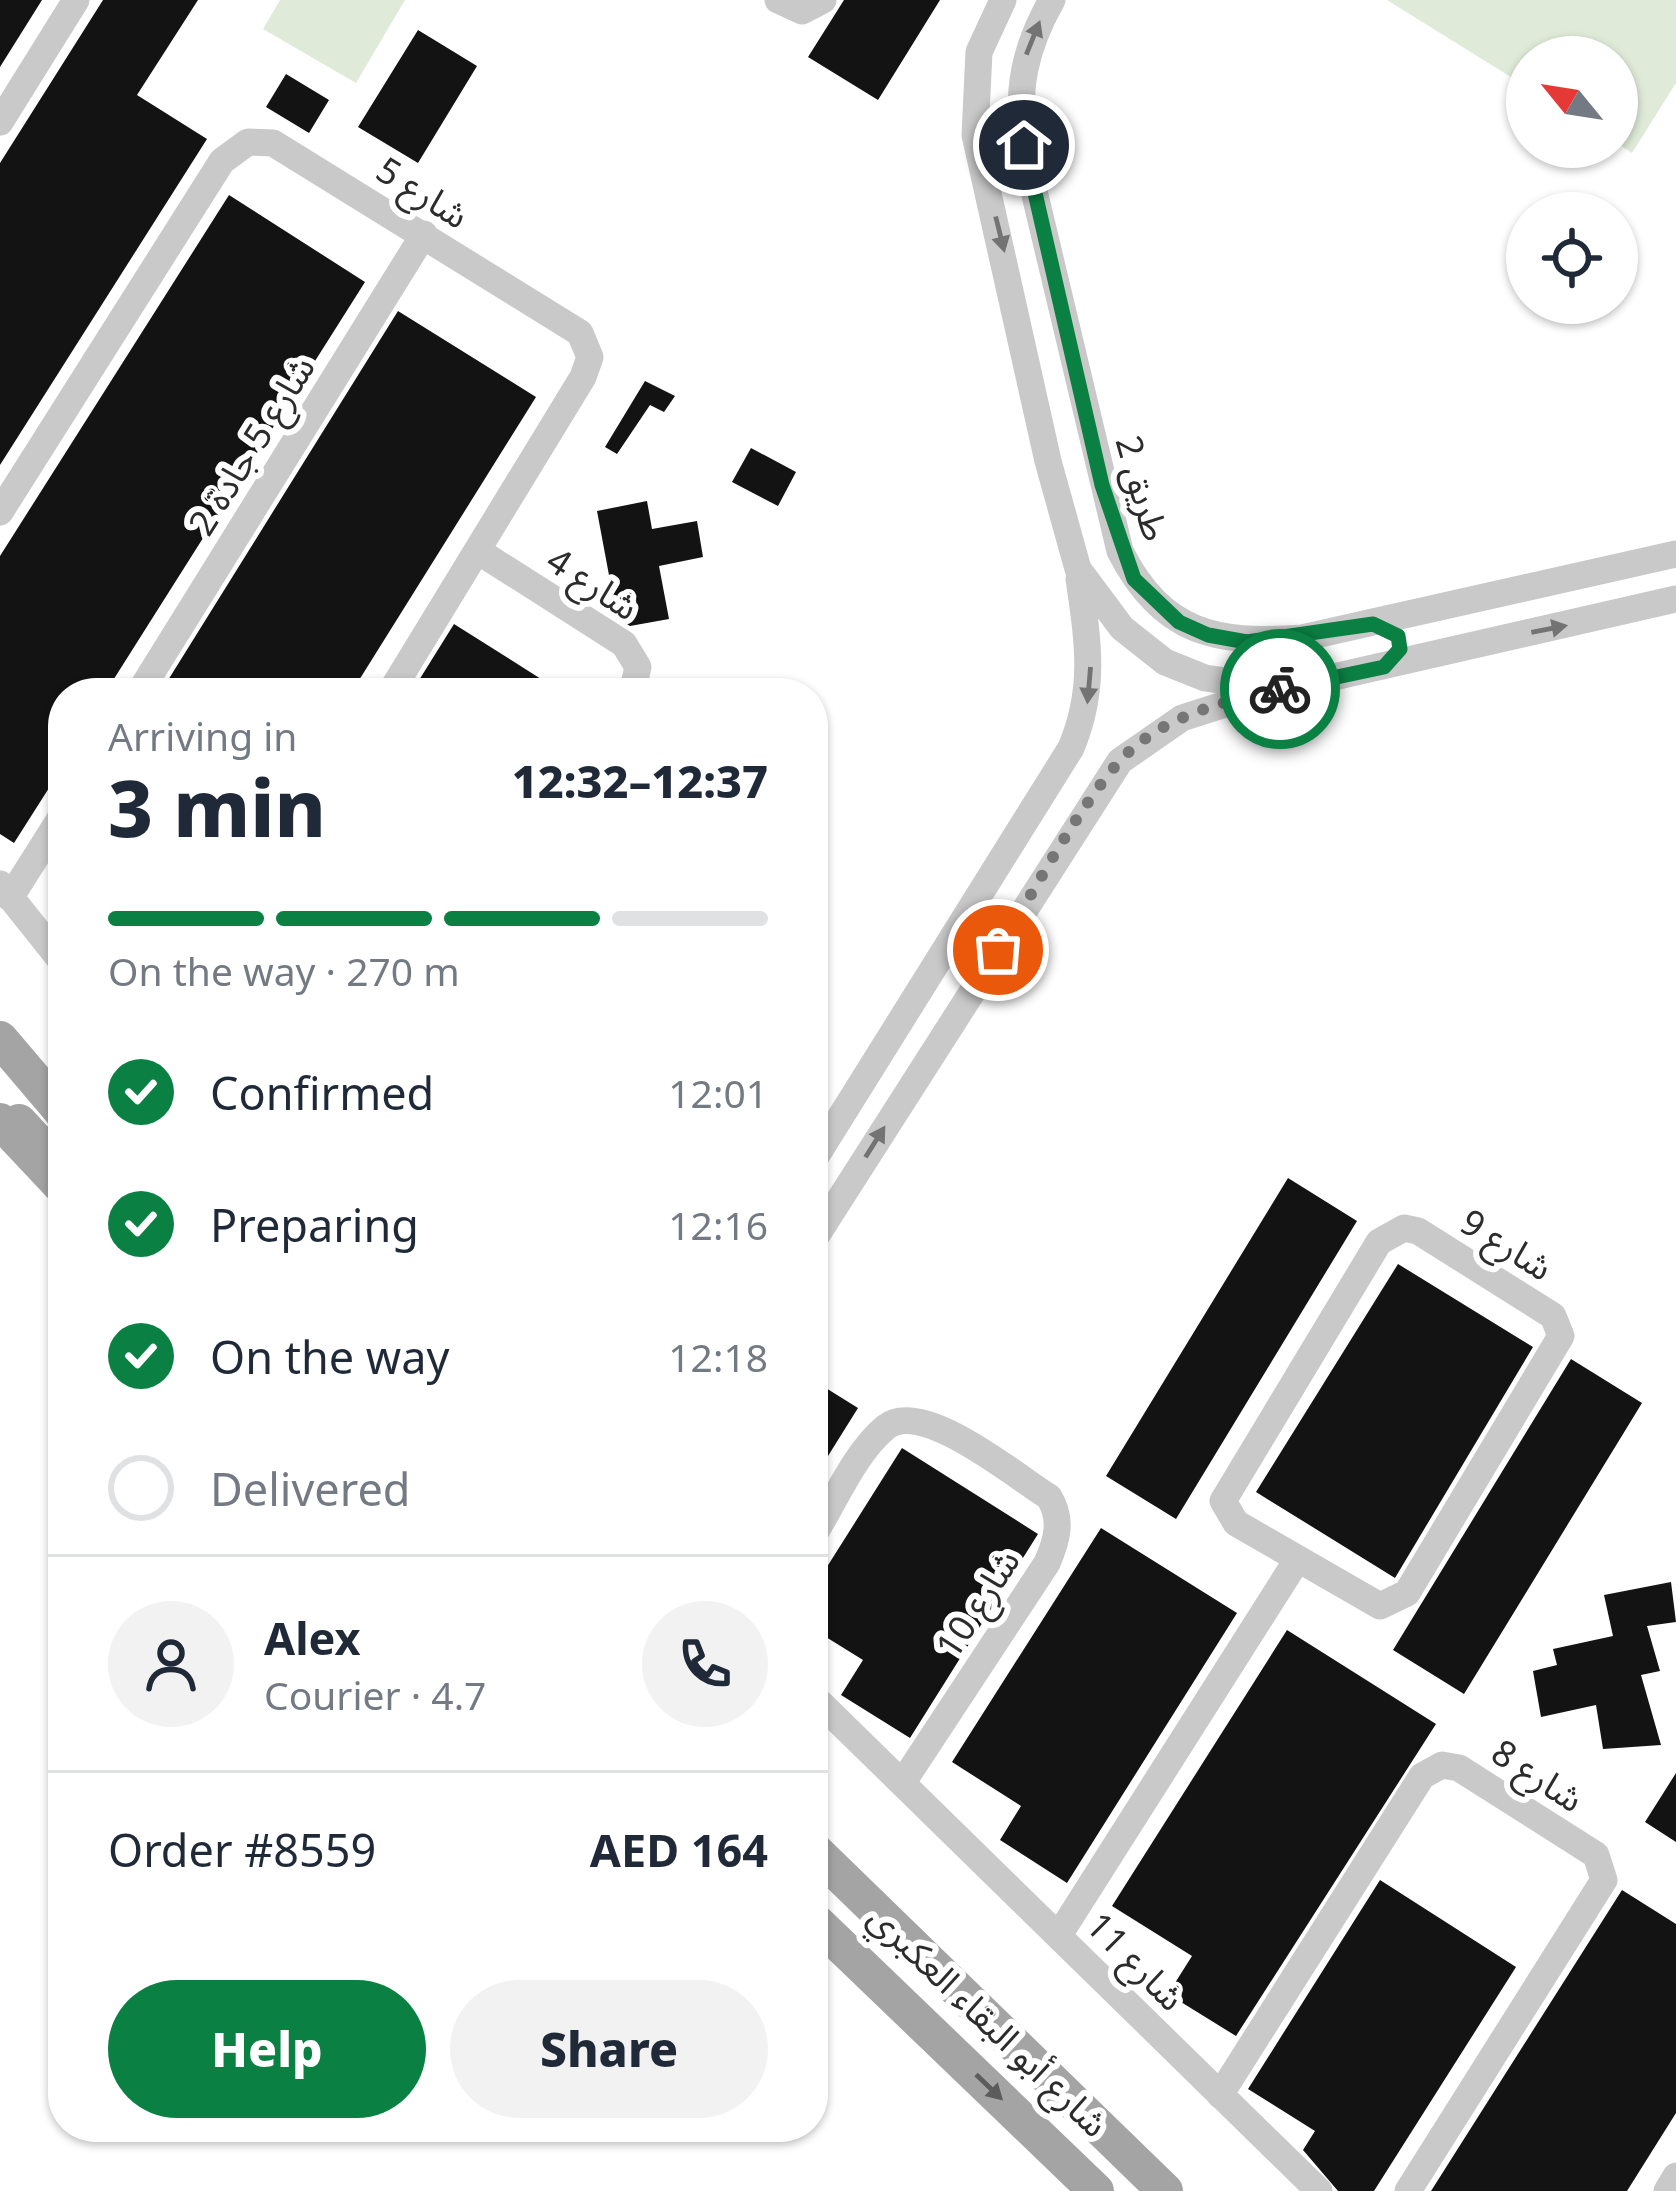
<!DOCTYPE html>
<meta charset="utf-8">
<style>
body{margin:0;font-family:"Noto Sans","Noto Sans Arabic",sans-serif;background:#f2f2f3;color:#1f2937;height:100vh;display:flex;flex-direction:column;font-size:45px;white-space:nowrap}
*{box-sizing:border-box;margin:0}
p{font-size:39px;color:#747a83}
.icon{flex:none;width:66px;height:66px;fill:none;stroke:currentColor;stroke-width:2;stroke-linecap:round;stroke-linejoin:round}
.map{position:relative;flex:1;overflow:hidden}
.details{position:absolute;left:48px;top:678px;width:780px;height:1464px;display:flex;flex-direction:column;background:#fff;border-radius:48px;box-shadow:0 3px 9px #0004}
.details>*{flex:none}
.needle{width:78px;rotate:300deg}
.tools{position:absolute;left:1506px;top:36px;display:grid;gap:24px}
.tools a{display:grid;place-items:center;width:132px;height:132px;border-radius:50%;background:#fff;box-shadow:0 3px 9px #0004;font-size:60px}
.pin{position:absolute;display:grid;place-items:center;width:102px;height:102px;color:#fff;margin:-51px;border:6px solid #fff;border-radius:50%;box-shadow:0 3px 12px #0007}
.courier{position:absolute;display:grid;place-items:center;width:120px;height:120px;margin:-60px;border:9px solid #0b8043;border-radius:50%;background:#fff;color:#222;box-shadow:0 3px 15px #0007}
.headline em{font-style:normal;font-weight:800}
.headline div{display:flex;flex-direction:column-reverse}
.headline{display:flex;align-items:center;justify-content:space-between;height:204px;padding:0 60px}
h1{font-size:78px;font-weight:800;line-height:90px}
.bar{display:grid;grid-template-columns:repeat(4,1fr);gap:18px 12px;align-content:center;height:144px;padding:0 60px}
.bar i{height:15px;border-radius:9px;background:#e0e1e3}
.bar .current{background:#0b8043}
.bar p{grid-column:span 4}
.line{display:flex;align-items:center;gap:30px;padding:0 60px;border-top:3px solid #e0e1e3}
.line div{flex:1}
.round{display:grid;place-items:center;flex:none;width:126px;height:126px;border-radius:63px;background:#f2f2f3}
ol{padding:0 60px;list-style:none}
li{display:flex;align-items:center;gap:36px;height:132px}
li p{margin-inline-start:auto}
li .icon{padding:12px;border-radius:50%;background:#0b8043;color:#fff;stroke-width:4}
li:last-child{color:#747a83}
li i{width:66px;height:66px;border:6px solid #e0e1e3;border-radius:50%}
.action{display:flex;gap:24px;margin-top:auto;padding:24px 60px}
.action a{flex:1;height:138px;border-radius:72px;background:#0b8043;color:#fff;font-size:48px;font-weight:800;line-height:138px;text-align:center}
.action a+a{background:#f2f2f3;color:#1f2937}
.map>svg:first-child{display:block}
.green{fill:#dfead8}
.building{fill:#131313}
.lines{fill:none;stroke-linecap:round;stroke-linejoin:round}
.minor{stroke:#c9c9c9;stroke-width:27}
.major{stroke:#a4a4a4;stroke-width:36}
.oneway{fill:#737373}
.oneway2{fill:#5c5c5c}
.done{stroke:#767676;stroke-width:12;stroke-dasharray:0 21.6}
.route{stroke:#0b8043;stroke-width:15}
.labels{text-anchor:middle;dominant-baseline:central;stroke-width:12;stroke-linejoin:round;paint-order:stroke}
.street-label{font-size:36px;fill:#2c2c2c;stroke:#fff}
</style>
<div class="map">
<svg width="1676" height="2191" viewBox="0 0 1676 2191">
<rect width="100%" height="100%" fill="#fff"/>
<!-- green -->
<path class="green" d="M 280,0 L 405,0 L 356,83 L 263,29 Z
M 1387,0 L 1676,0 L 1676,83 L 1632,153 L 1617,143 L 1617,57 L 1527,57 L 1527,87 Z"/>
<!-- building -->
<path class="building" d="M 0,0 L 42,0 L 0,67 Z
M 103,0 L 198,0 L 137,95 L 207,139 L 0,465 L 0,163 Z
M 844,0 L 940,0 L 878,100 L 808,57 Z
M 418,30 L 477,66 L 418,163 L 358,127 Z
M 286,74 L 329,100 L 309,133 L 266,107 Z
M 229,195 L 365,282 L 105,693 L 63,693 L 63,766 L 14,843 L 0,834 L 0,556 Z
M 398,311 L 536,397 L 351,693 L 160,693 Z
M 645,381 L 675,396 L 664,412 L 650,405 L 617,454 L 605,447 Z
M 751,448 L 796,472 L 778,506 L 732,482 Z
M 647,501 L 652,529 L 697,521 L 703,557 L 659,566 L 669,619 L 630,626 L 617,618 L 597,511 Z
M 454,624 L 519,665 L 563,693 L 411,693 Z
M 1288,1178 L 1357,1221 L 1176,1519 L 1106,1476 Z
M 1398,1264 L 1533,1347 L 1395,1578 L 1256,1492 Z
M 1571,1359 L 1642,1403 L 1464,1694 L 1393,1650 Z
M 813,1380 L 858,1408 L 813,1480 Z
M 902,1448 L 1038,1534 L 910,1738 L 841,1695 L 863,1660 L 813,1629 L 813,1589 Z
M 1101,1528 L 1237,1613 L 1067,1883 L 1000,1840 L 1021,1806 L 952,1762 Z
M 1671,1582 L 1676,1622 L 1647,1626 L 1660,1671 L 1641,1675 L 1661,1745 L 1603,1749 L 1596,1705 L 1541,1717 L 1533,1671 L 1557,1665 L 1553,1649 L 1613,1636 L 1604,1595 Z
M 1287,1630 L 1436,1724 L 1236,2036 L 1168,1994 L 1192,1956 L 1112,1906 Z
M 1676,1773 L 1676,1842 L 1645,1822 Z
M 1380,1880 L 1516,1967 L 1374,2191 L 1338,2191 L 1303,2150 L 1315,2131 L 1248,2089 Z
M 1622,1890 L 1676,1924 L 1676,2113 L 1654,2148 L 1627,2191 L 1431,2191 Z"/>
<g class="lines">
<!-- minor -->
<path class="minor" d="M 778,0 L 802,11 L 823,0
M 1003,0 L 979,52 L 975,135 L 1048,461 L 1078,569 L 1122,628 L 1165,662 L 1205,678 L 1281,689 L 1676,599
M 1052,0 C 1024,49 1017,89 1023,145 L 1120,551 C 1162,634 1216,644 1302,638 L 1676,554
M 0,122 L 76,0
M 0,512 L 222,161 L 248,142 L 273,143 L 580,333 L 590,357 L 583,377 L 390,693
M 478,551 L 624,644 L 638,667 L 632,693
M 139,693 L 424,234
M 0,884 L 63,963
M 10,898 L 63,814
M 813,1161 L 1071,748 C 1096,689 1088,641 1079,579
M 1404,1228 L 1418,1231 L 1553,1316 L 1561,1336 L 1407,1593 L 1380,1606 L 1236,1523 L 1223,1501 L 1379,1242 Z
M 813,1241 L 1120,761 L 1182,718 L 1260,693
M 813,1536 C 834,1503 855,1452 886,1427 C 922,1398 1015,1476 1049,1497 C 1063,1520 1057,1540 1047,1563 L 903,1782
M 813,1696 L 1319,2191
M 1059,1935 L 1297,1560
M 1220,2095 L 1422,1776 L 1442,1765 L 1459,1768 L 1596,1855 L 1604,1880 L 1408,2191
M 1667,2191 L 1676,2176"/>
<!-- major -->
<path class="major" d="M 0,1039 L 63,1113
M 0,1121 L 63,1188
M 19,1122 L 40,1145 L 63,1143
M 813,1849 L 1165,2191
M 813,1919 L 1096,2191"/>
</g>
<!-- one-way arrows -->
<defs><path id="oneway-solid" d="M-6-.8H1V-3.2L6.5 0L1 3.2V.8H-6Z" transform="scale(3)"/></defs>
<g class="oneway">
<use href="#oneway-solid" transform="translate(1033 38) rotate(-68)"/>
<use href="#oneway-solid" transform="translate(1000 234) rotate(76)"/>
<use href="#oneway-solid" transform="translate(1549 629) rotate(-11)"/>
<use href="#oneway-solid" transform="translate(1089 685) rotate(95)"/>
<use href="#oneway-solid" transform="translate(875 1142) rotate(-58)"/>
</g>
<use class="oneway2" href="#oneway-solid" transform="translate(989 2087) rotate(44)"/>
<g class="lines">
<!-- done -->
<path class="done" d="M 998,950 C 1031,897 1089,786 1133,748 C 1173,714 1229,700 1280,689"/>
<!-- route -->
<path class="route" d="M 1024,145 L 1102,485 L 1134,579 L 1179,622 L 1208,635 L 1247,642 L 1373,624 L 1398,636 L 1400,649 L 1384,667 L 1280,689"/>
</g>
<g class="labels">
<!-- street labels -->
<g class="street-label">
<text transform="translate(423 192) rotate(32)">شارع 5</text>
<text transform="translate(251 445) rotate(-58)">شارع 5 جادة 2</text>
<text transform="translate(1143 488) rotate(74)">طريق 2</text>
<text transform="translate(593 583) rotate(33)">شارع 4</text>
<text transform="translate(1507 1244) rotate(32)">شارع 9</text>
<text transform="translate(977 1603) rotate(-57)">شارع 10</text>
<text transform="translate(1538 1775) rotate(33)">شارع 8</text>
<text transform="translate(1136 1961) rotate(45)">شارع 11</text>
<text transform="translate(989 2020) rotate(44)">شارع أبو البقاء العكبري</text>
</g>
</g>
</svg>
<div class="tools">
<a><svg class="needle" viewBox="-14 -14 28 28"><path d="M0-13l5 13h-10z" fill="#e53935"/><path d="M0 13l5-13h-10z" fill="#747a83"/></svg></a>
<a><svg class="icon" aria-label="locate" viewBox="0 0 24 24"><circle cx="12" cy="12" r="6"/><path d="M12 2v4M12 18v4M2 12h4M18 12h4"/></svg></a>
</div>
<div class="pin" style="left:998px;top:950px;background:#ea580c"><svg class="icon" aria-label="bag" viewBox="0 0 24 24"><path d="M5 8h14l-1 12H6zM9 8a3 3 0 0 1 6 0"/></svg></div>
<div class="pin" style="left:1024px;top:145px;background:#1f2937"><svg class="icon" aria-label="home" viewBox="0 0 24 24"><path d="M3 11l9-7 9 7M6 9v11h12V9"/></svg></div>
<div class="courier" style="left:1280px;top:689px"><svg class="icon" aria-label="bike" viewBox="0 0 24 24"><circle cx="6" cy="16" r="4"/><circle cx="18" cy="16" r="4"/><path d="M6 16l4-8h5l3 8M10 8l3 8H6M13 5h3"/></svg></div>
<section class="details">
<div class="headline"><div><h1>3 min</h1><p>Arriving in</p></div><em>12:32–12:37</em></div>
<div class="bar"><i class="current"></i><i class="current"></i><i class="current"></i><i></i><p>On the way · 270 m</p></div>
<ol>
<li><svg class="icon" aria-label="check" viewBox="0 0 24 24"><path d="M5 12l5 5 9-10"/></svg>Confirmed<p>12:01</p></li>
<li><svg class="icon" aria-label="check" viewBox="0 0 24 24"><path d="M5 12l5 5 9-10"/></svg>Preparing<p>12:16</p></li>
<li><svg class="icon" aria-label="check" viewBox="0 0 24 24"><path d="M5 12l5 5 9-10"/></svg>On the way<p>12:18</p></li>
<li><i></i>Delivered</li>
</ol>
<div class="line" style="height:216px"><a class="round"><svg class="icon" aria-label="person" viewBox="0 0 24 24"><circle cx="12" cy="8" r="4"/><path d="M4 21q1-7 8-7t8 7"/></svg></a><div><b>Alex</b><p>Courier · 4.7</p></div><a class="round"><svg class="icon" aria-label="phone" viewBox="0 0 24 24"><path d="M5 4h4l2 5-3 2q2 4 5 5l2-3 5 2v4C11 20 4 13 5 4z"/></svg></a></div>
<div class="line" style="height:156px"><div>Order #8559</div><b>AED 164</b></div>
<div class="action"><a>Help</a><a>Share</a></div>
</section>
</div>
